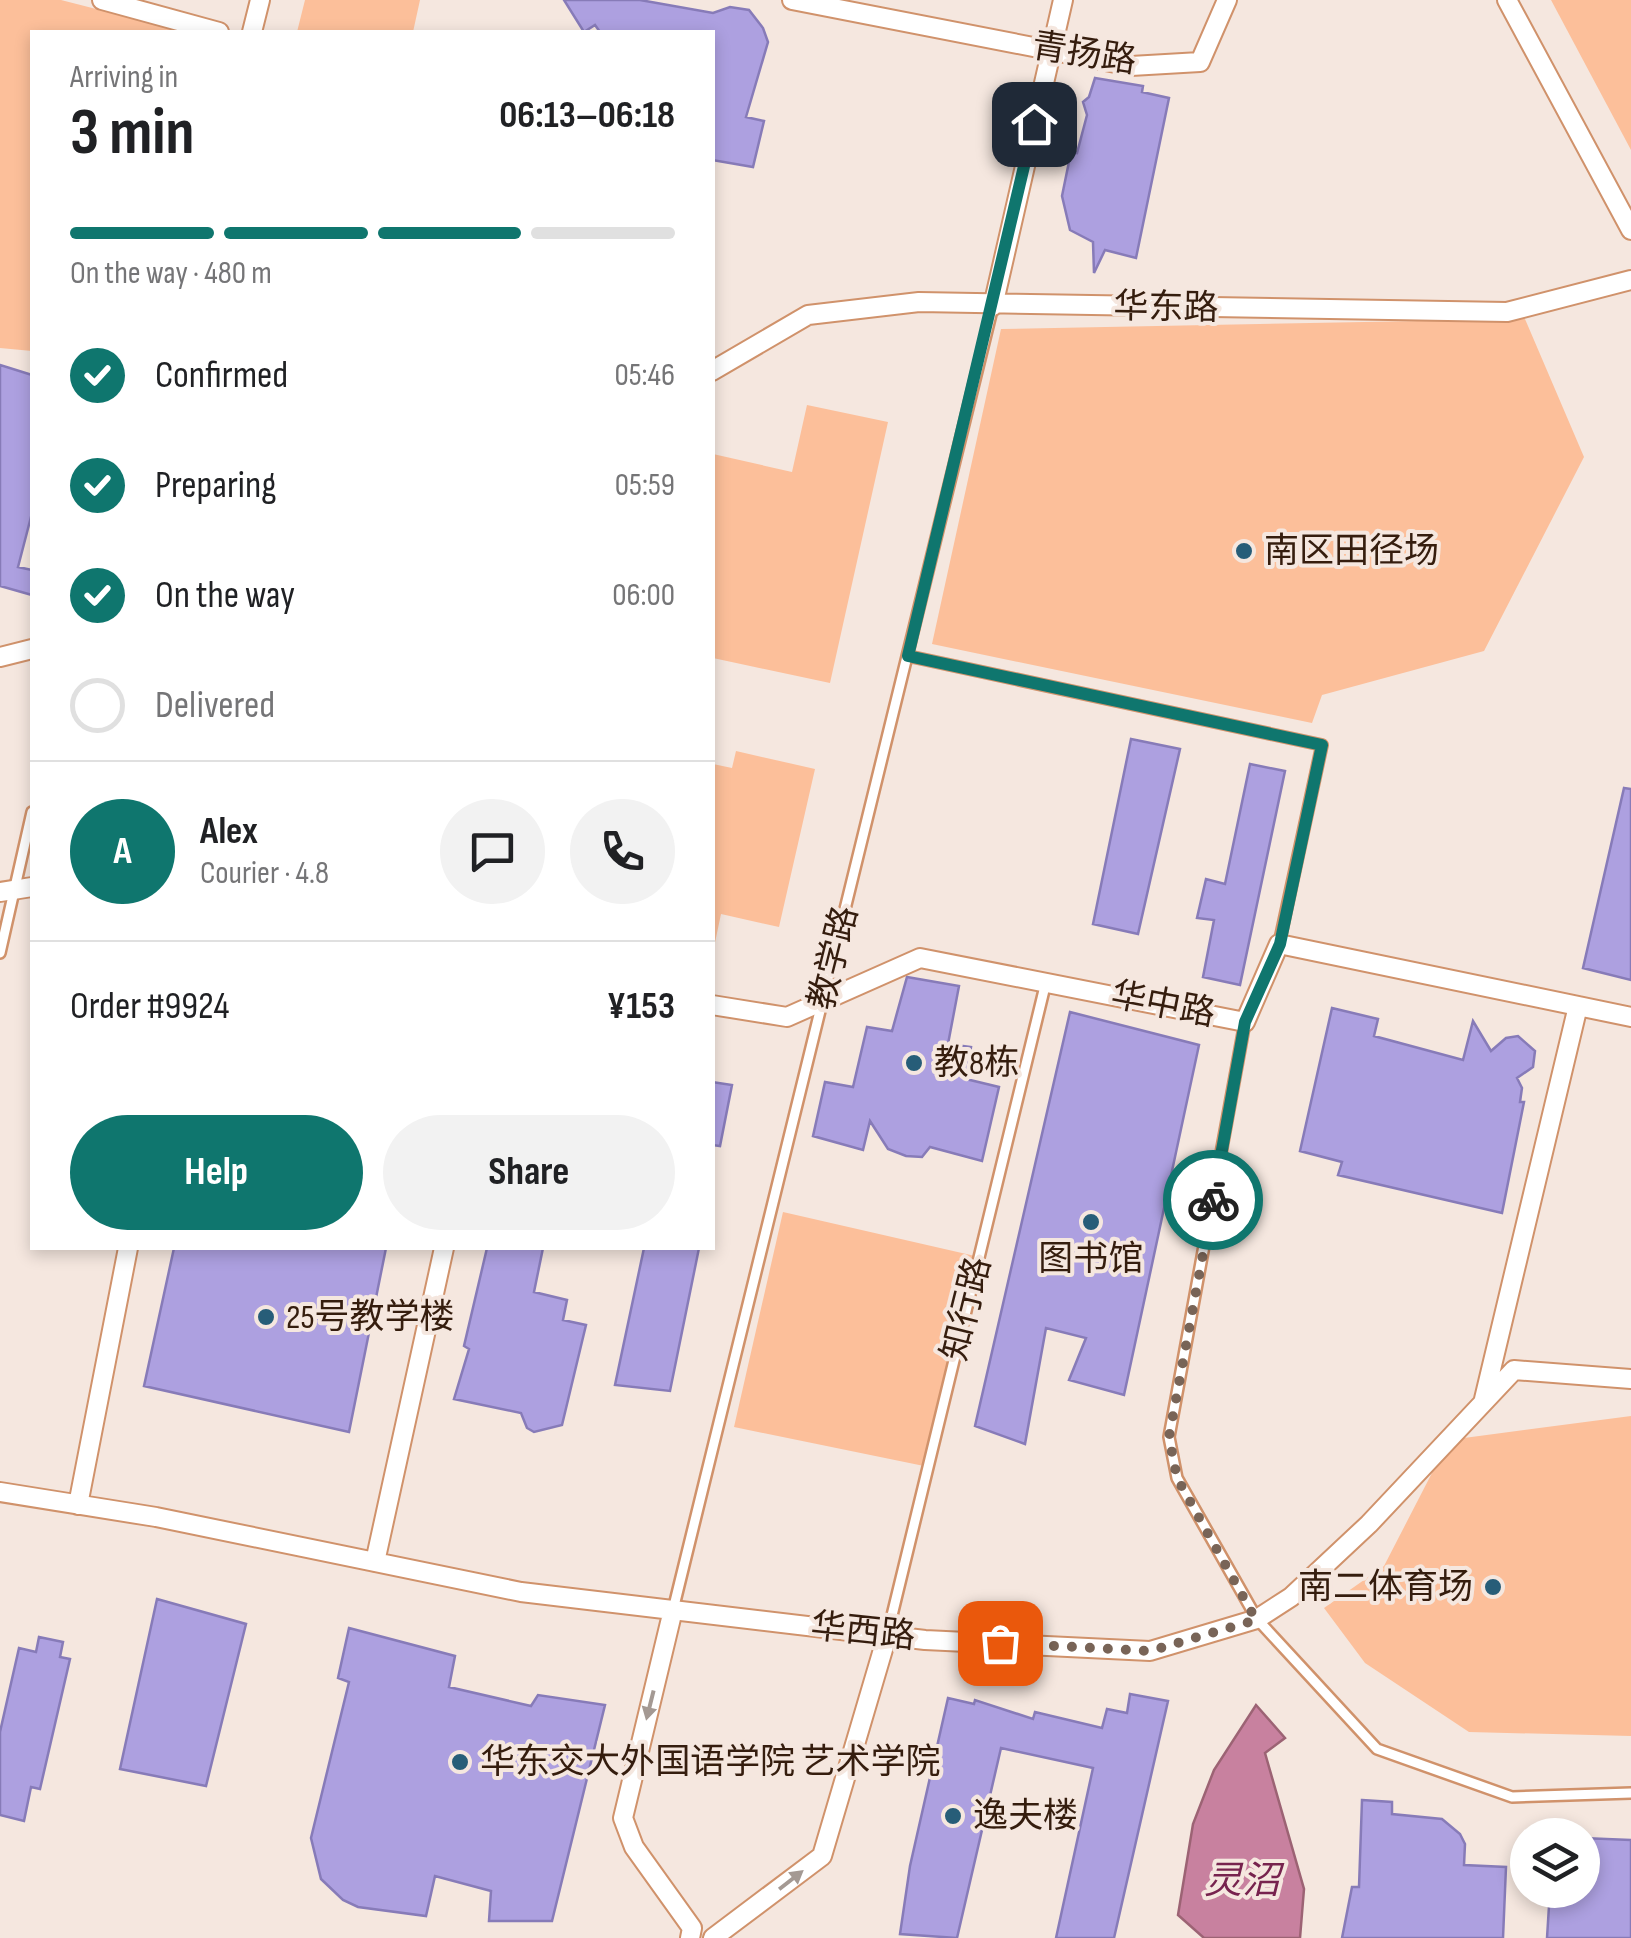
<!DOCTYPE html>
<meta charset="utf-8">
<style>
body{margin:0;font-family:"Sofia Sans Condensed","Noto Sans SC",sans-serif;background:#f2f2f2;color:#202124;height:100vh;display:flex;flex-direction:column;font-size:38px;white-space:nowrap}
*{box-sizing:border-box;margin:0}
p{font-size:32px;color:#757577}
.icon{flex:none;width:55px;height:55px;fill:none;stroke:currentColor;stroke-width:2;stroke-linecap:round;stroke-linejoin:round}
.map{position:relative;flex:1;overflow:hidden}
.panel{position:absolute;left:30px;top:30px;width:685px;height:1220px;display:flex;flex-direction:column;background:#fff;border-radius:0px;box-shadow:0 5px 15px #0003}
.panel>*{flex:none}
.buttons{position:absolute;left:1510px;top:1818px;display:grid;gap:20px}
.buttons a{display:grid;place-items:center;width:90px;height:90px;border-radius:50%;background:#fff;box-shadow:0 5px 15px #0003;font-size:50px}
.pin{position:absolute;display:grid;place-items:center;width:85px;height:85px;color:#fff;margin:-42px;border-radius:20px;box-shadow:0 5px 15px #0006}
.courier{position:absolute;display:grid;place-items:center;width:100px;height:100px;margin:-50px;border:8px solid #0f766e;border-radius:50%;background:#fff;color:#222;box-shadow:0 2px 12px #0007}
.overview em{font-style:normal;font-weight:700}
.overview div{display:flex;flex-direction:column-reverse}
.overview{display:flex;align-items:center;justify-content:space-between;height:170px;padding:0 40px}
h1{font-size:65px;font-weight:700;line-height:75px}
.bar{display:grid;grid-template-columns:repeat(4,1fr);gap:15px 10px;align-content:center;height:120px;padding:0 40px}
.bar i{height:12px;border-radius:8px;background:#e0e0e0}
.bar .current{background:#0f766e}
.bar p{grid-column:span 4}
.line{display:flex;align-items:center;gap:25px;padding:0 40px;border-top:2px solid #e0e0e0}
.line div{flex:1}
.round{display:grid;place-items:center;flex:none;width:105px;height:105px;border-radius:52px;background:#f2f2f2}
ol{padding:0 40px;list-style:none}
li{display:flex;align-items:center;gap:30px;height:110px}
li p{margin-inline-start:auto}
li .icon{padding:10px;border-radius:50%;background:#0f766e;color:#fff;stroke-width:4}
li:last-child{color:#757577}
li i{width:55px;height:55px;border:5px solid #e0e0e0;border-radius:50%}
.primary-button{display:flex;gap:20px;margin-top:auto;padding:20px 40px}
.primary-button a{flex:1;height:115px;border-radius:60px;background:#0f766e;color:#fff;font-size:40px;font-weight:700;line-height:115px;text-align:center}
.primary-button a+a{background:#f2f2f2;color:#202124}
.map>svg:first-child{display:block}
.green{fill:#fcbf9a}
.water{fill:#c8819f;stroke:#9c6374;stroke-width:2.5}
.building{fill:#ada0e0;stroke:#877bb8;stroke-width:2.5}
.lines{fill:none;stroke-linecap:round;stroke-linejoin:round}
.service-casing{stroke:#d0926b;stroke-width:14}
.minor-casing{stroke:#d0926b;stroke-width:22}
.service{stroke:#fff;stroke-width:9}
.minor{stroke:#fff;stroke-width:18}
.oneway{fill:#a49993}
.done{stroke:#786457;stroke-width:10;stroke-dasharray:0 18}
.route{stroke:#0f766e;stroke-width:12}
.poi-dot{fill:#275d78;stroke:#f5e7df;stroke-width:4}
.labels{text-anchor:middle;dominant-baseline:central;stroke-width:8;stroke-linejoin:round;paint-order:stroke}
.street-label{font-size:35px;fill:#351d0e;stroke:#f5e7df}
.poi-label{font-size:35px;fill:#351d0e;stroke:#f5e7df;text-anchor:start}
.water-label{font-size:38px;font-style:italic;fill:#77234e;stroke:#f5e7df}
</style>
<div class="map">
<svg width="1631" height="1938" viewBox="0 0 1631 1938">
<rect width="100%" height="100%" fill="#f5e7df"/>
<!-- green -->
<path class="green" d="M 0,0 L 61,0 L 186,32 L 32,32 L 32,351 L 0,348 Z
M 305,0 L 420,0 L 413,32 L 297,32 Z
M 1551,0 L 1631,0 L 1631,150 Z
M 1525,319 L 1584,457 L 1484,651 L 1322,695 L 1312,723 L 932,644 L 1001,329 Z
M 807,405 L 888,422 L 830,683 L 713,658 L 713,454 L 792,472 Z
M 736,751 L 815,769 L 779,927 L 721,914 L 713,952 L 713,764 L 732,768 Z
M 783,1212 L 975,1256 L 924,1466 L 734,1427 Z
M 1631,1416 L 1631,1736 L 1469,1732 L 1365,1663 L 1324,1608 L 1384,1566 L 1449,1440 Z"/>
<!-- water -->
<path class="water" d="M 1256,1705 L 1285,1738 L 1265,1753 L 1304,1889 L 1300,1938 L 1204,1938 L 1178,1915 L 1193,1824 L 1214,1770 Z"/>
<!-- building -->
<path class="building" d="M 564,0 L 640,0 L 713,13 L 730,7 L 749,10 L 763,28 L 768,42 L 746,117 L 764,121 L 753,167 L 712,160 L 712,32 L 600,32 L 595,25 L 584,32 Z
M 1095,78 L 1143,86 L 1142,92 L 1169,98 L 1136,258 L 1105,250 L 1094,273 L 1093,242 L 1070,230 L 1062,196 L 1071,152 L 1077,153 L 1087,115 L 1083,102 L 1089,97 Z
M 0,365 L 32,375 L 32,513 L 18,567 L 32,570 L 32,595 L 0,586 Z
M 1131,739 L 1180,749 L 1138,934 L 1093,924 Z
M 1250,764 L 1285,771 L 1240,985 L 1203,977 L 1214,920 L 1197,918 L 1206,879 L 1225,884 Z
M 1624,788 L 1631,789 L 1631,980 L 1583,968 Z
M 907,977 L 959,986 L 948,1044 L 971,1047 L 966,1079 L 999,1087 L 982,1161 L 930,1147 L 922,1157 L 906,1156 L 888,1149 L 870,1121 L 863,1150 L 813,1136 L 825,1082 L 853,1087 L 867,1027 L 892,1031 Z
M 1332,1008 L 1378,1019 L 1374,1036 L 1463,1060 L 1473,1021 L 1491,1051 L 1506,1038 L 1518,1036 L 1535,1051 L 1533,1067 L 1517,1078 L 1522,1088 L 1520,1102 L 1524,1102 L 1502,1213 L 1338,1175 L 1342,1162 L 1300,1151 Z
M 1070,1012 L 1199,1045 L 1124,1395 L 1069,1380 L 1086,1338 L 1046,1328 L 1025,1444 L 975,1426 Z
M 712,1082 L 732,1085 L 720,1146 L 712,1145 Z
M 174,1248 L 386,1248 L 349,1432 L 144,1386 Z
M 487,1248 L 543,1248 L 534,1292 L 567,1300 L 563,1320 L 586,1325 L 562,1425 L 534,1432 L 527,1428 L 521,1413 L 454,1399 L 469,1349 L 464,1346 Z
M 644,1248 L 699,1248 L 670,1391 L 615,1385 Z
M 157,1599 L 246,1624 L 206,1786 L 120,1769 Z
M 349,1628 L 455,1656 L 449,1687 L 531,1706 L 538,1695 L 605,1705 L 552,1921 L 489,1921 L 491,1891 L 435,1876 L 426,1916 L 358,1907 L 343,1900 L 321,1879 L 311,1838 L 349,1682 L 338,1678 Z
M 39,1637 L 63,1642 L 60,1657 L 70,1659 L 40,1789 L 31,1787 L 24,1821 L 0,1815 L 0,1732 L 19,1648 L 36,1652 Z
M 1130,1694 L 1168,1701 L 1114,1938 L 1056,1938 L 1093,1768 L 1001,1748 L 957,1938 L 900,1934 L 910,1866 L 948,1698 L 974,1704 L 975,1700 L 1033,1719 L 1035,1712 L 1102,1728 L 1107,1709 L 1127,1713 Z
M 1362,1800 L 1392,1802 L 1392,1814 L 1442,1819 L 1460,1834 L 1465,1844 L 1464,1865 L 1506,1867 L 1503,1938 L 1342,1938 L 1352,1887 L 1359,1887 Z
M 1582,1838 L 1631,1840 L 1631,1938 L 1547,1938 L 1550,1890 L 1582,1890 Z"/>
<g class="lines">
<defs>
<path id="service" d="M 908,656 L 1322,745 L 1279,944
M 0,953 L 32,812
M 1245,1022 L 1169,1437 L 1177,1478 L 1257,1619 L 1377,1749 L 1512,1797 L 1631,1793
M 673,1610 L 993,306
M 887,1636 L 1046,982"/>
<path id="minor" d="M 102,0 L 219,32
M 792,0 L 1131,66 L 1200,62 L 1227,0
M 1507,0 L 1631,230
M 252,32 L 260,0
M 993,306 L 1063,0
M 712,371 L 808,315 L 919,302 L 1507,312 L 1631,280
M 0,657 L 32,649
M 0,892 L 32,887
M 712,1005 L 787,1017 L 920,958 L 1245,1022 L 1279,944 L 1631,1017
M 1484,1399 L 1578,1006
M 0,1492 L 156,1517 L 521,1592 L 925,1640 L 1150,1651 L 1257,1619 L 1291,1597 L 1369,1524 L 1514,1370 L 1631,1379
M 78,1505 L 128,1248
M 375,1562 L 444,1248
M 673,1610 L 623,1818 L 634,1847 L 692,1928 L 690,1938
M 713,1938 L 822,1856 L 887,1636"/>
</defs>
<!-- service casing -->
<use href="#service" class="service-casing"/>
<!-- minor casing -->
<use href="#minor" class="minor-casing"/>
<!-- service -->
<use href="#service" class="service"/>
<!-- minor -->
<use href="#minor" class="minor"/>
</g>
<!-- one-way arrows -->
<defs><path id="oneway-solid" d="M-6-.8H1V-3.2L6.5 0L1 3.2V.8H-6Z" transform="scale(2.5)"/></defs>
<g class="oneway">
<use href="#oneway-solid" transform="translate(650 1705) rotate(104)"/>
<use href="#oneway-solid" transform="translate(791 1880) rotate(-38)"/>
</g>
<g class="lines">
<!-- done -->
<path class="done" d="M 1000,1643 L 1150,1651 L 1256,1620 L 1177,1478 L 1169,1437 L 1213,1200"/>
<!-- route -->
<path class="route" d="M 1034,124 L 908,656 L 1322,745 L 1280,944 L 1245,1022 L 1213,1200"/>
</g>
<!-- markers -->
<g class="poi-dot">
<circle cx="1244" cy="551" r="10"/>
<circle cx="914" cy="1063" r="10"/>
<circle cx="1091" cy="1222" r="10"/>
<circle cx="266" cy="1317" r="10"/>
<circle cx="1493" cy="1587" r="10"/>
<circle cx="460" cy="1762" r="10"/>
<circle cx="953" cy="1816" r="10"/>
</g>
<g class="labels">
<!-- street labels -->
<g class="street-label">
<text transform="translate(1084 54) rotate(9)">青扬路</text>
<text transform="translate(1166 308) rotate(1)">华东路</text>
<text transform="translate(834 958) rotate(-76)">教学路</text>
<text transform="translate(1163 1005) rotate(11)">华中路</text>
<text transform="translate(967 1309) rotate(-76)">知行路</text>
<text transform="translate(863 1632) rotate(6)">华西路</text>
</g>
<!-- poi labels -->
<g class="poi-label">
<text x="1264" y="551">南区田径场</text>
<text x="934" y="1063">教8栋</text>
<text x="1091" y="1259" text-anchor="middle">图书馆</text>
<text x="286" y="1317">25号教学楼</text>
<text x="1473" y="1587" text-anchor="end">南二体育场</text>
<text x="480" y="1762">华东交大外国语学院 艺术学院</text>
<text x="973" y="1816">逸夫楼</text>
</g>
<!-- water labels -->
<g class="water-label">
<text x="1242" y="1881">灵沼</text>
</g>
</g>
</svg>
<div class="buttons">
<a><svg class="icon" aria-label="layers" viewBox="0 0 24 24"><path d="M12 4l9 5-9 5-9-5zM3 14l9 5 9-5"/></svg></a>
</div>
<div class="pin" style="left:1000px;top:1643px;background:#ea580c"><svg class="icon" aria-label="bag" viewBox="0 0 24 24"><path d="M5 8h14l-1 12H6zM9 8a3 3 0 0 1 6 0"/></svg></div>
<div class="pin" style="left:1034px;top:124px;background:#1f2937"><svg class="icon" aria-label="home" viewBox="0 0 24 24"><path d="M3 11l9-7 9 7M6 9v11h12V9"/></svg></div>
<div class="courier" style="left:1213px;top:1200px"><svg class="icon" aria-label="bike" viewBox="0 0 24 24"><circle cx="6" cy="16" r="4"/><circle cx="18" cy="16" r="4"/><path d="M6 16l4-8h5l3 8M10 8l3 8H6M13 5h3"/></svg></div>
<section class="panel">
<div class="overview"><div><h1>3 min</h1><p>Arriving in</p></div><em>06:13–06:18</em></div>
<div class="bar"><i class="current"></i><i class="current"></i><i class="current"></i><i></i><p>On the way · 480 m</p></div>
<ol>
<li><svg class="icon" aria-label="check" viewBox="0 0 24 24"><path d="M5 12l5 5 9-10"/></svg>Confirmed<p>05:46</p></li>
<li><svg class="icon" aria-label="check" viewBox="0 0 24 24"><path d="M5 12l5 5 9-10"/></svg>Preparing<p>05:59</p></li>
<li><svg class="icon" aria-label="check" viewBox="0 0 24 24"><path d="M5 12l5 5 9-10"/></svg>On the way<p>06:00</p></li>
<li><i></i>Delivered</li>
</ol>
<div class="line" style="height:180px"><b class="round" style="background:#0f766e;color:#fff">A</b><div><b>Alex</b><p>Courier · 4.8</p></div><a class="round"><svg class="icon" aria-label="chat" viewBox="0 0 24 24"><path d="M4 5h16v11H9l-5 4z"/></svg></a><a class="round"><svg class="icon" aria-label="phone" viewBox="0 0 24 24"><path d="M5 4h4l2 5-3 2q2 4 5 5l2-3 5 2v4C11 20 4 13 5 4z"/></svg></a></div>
<div class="line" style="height:130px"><div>Order #9924</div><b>¥153</b></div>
<div class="primary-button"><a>Help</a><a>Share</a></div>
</section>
</div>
